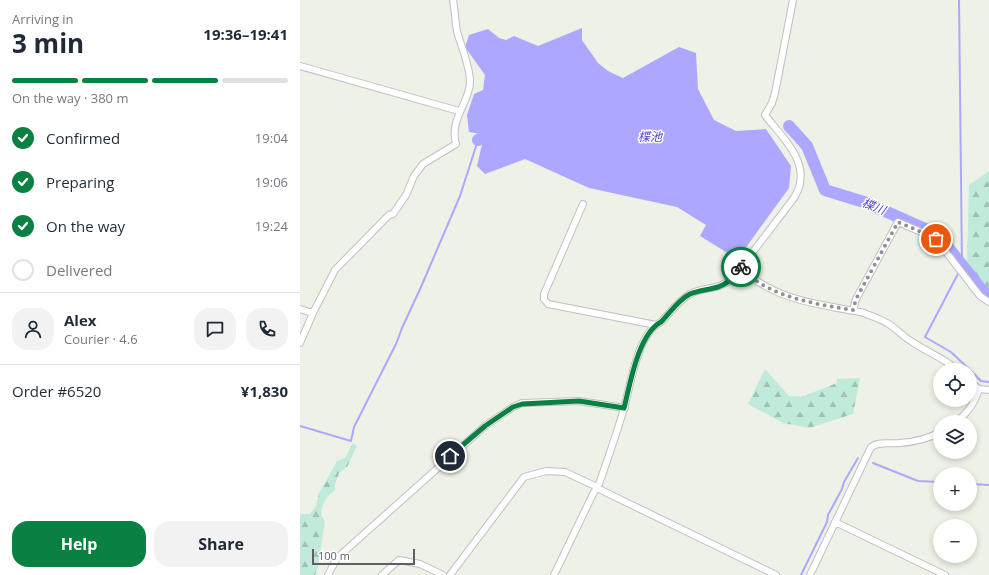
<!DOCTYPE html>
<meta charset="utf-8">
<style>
body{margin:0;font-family:"Open Sans","Noto Sans JP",sans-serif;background:#f2f2f3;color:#1f2937;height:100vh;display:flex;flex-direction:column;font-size:15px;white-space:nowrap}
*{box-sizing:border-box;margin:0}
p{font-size:13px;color:#747a83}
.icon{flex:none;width:22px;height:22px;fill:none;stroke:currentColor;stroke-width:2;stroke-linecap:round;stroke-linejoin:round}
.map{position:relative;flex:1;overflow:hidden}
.panel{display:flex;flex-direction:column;background:#fff;width:300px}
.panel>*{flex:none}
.fabs{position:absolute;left:633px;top:363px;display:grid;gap:8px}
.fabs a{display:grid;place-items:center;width:44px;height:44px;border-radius:50%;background:#fff;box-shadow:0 2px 6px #0003;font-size:20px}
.scale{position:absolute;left:12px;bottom:10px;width:103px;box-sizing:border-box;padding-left:4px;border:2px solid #5f5d68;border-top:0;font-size:11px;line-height:14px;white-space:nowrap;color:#5f5d68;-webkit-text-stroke:3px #fff;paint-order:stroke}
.pin{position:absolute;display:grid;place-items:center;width:34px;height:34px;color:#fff;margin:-17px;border:2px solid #fff;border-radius:50%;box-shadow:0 1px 4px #0007}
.courier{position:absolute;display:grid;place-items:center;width:40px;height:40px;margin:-20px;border:3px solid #0b8043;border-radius:50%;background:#fff;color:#222;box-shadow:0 1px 5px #0007}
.summary em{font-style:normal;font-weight:700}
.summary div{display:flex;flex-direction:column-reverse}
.summary{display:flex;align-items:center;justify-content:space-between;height:68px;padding:0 12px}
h1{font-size:26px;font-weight:700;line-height:30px}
.bar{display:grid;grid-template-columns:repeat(4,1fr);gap:6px 4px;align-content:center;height:48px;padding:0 12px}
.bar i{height:5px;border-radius:3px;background:#e0e1e3}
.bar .active{background:#0b8043}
.bar p{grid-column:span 4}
.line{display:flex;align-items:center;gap:10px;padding:0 12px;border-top:1px solid #e0e1e3}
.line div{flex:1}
.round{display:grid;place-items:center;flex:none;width:42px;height:42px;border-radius:16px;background:#f2f2f3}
ol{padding:0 12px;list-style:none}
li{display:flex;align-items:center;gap:12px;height:44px}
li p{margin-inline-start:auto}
li .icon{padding:4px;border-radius:50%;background:#0b8043;color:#fff;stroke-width:4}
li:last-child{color:#747a83}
li i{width:22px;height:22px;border:2px solid #e0e1e3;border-radius:50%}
.button{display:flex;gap:8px;margin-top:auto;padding:8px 12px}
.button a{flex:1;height:46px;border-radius:16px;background:#0b8043;color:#fff;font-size:16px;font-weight:700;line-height:46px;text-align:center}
.button a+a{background:#f2f2f3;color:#1f2937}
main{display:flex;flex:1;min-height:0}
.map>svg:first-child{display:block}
.forest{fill:url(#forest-firs)}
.water{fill:#ada8ff}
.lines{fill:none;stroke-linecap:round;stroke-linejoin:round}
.stream{stroke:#ada8ff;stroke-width:2}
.river{stroke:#ada8ff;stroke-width:12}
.minor-casing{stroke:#c1bfc8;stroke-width:8}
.minor{stroke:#fff;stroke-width:6}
.done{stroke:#919194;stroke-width:4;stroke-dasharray:0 7.2}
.route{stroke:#0b8043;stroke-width:5}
.labels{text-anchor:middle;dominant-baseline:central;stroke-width:3;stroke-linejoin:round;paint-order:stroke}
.water-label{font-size:12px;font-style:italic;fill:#513cd0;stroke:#fff}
</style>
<main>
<section class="panel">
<div class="summary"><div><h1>3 min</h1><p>Arriving in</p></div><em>19:36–19:41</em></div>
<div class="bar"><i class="active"></i><i class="active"></i><i class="active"></i><i></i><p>On the way · 380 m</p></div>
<ol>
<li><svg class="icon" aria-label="check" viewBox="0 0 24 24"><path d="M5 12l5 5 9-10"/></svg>Confirmed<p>19:04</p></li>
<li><svg class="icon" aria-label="check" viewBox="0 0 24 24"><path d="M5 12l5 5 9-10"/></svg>Preparing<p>19:06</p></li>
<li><svg class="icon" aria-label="check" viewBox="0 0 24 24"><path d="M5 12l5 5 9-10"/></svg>On the way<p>19:24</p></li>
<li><i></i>Delivered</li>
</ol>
<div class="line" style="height:72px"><a class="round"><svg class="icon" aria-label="person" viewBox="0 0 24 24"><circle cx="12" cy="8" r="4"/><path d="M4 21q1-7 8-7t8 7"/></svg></a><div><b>Alex</b><p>Courier · 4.6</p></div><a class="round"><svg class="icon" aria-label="chat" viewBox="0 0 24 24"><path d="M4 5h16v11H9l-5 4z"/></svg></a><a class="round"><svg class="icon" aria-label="phone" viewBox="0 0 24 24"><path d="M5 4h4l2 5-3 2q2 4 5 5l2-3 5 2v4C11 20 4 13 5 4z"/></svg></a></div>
<div class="line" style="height:52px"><div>Order #6520</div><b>¥1,830</b></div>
<div class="button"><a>Help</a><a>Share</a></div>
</section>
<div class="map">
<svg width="689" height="575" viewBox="0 0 689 575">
<defs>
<pattern id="forest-firs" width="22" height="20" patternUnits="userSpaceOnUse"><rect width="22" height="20" fill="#c0ebdb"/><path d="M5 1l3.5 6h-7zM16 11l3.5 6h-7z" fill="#9fc2b5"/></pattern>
</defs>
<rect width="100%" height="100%" fill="#edf1e6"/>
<!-- forest -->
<path class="forest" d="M 689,171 L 689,289 L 667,264 L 669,185 Z
M 465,369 L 489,396 L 501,397 L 537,383 L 537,379 L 560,378 L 553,414 L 509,428 L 483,423 L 448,404 Z
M 53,443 L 57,446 L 47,467 L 39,473 L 35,484 L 35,490 C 26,497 22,503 21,515 L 25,521 L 18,568 L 15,575 L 0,575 L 0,514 L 10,514 L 16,506 L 19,493 L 37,461 L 45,458 Z"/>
<!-- water -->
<path class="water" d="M 282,28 L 282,40 L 298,63 L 308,71 L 323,78 L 379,47 L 396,53 L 398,89 L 414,120 L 436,131 L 466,129 L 491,166 L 489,188 L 439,257 L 434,257 L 400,236 L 406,225 L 377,207 L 289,188 L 225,159 L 185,174 L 177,166 L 183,140 L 181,134 L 169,132 L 167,115 L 174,94 L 183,90 L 185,75 L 165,47 L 169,35 L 188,29 L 199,38 L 206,40 L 214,36 L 238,46 Z"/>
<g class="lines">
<!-- stream -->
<path class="stream" d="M 659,0 L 662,266 L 625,337 L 651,352 L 670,370
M 670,370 L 681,381 L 689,382
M 0,426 L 51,441 L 54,427 L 96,344 L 102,328 L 121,287 L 160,196 L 178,140
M 573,463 L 618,481 L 640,482
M 670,484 L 689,485
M 501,575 L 527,522 L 528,515 L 542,489 L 544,482 L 558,458"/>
<!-- river -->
<path class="river" d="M 489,126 L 507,146 L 525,190 L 567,203 L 634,233 L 639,236 L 681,289 L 689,296
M 178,140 L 196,130"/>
<defs>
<path id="minor" d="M 0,66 L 159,111
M 283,204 L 244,294 L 244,299 L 248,304 L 356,325
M 441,267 C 462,291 498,301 528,306 C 540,309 552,310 564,313 C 571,316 580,319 587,323 C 595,327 602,336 611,341 C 626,352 643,357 657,370
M 0,309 L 13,313
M 553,310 L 556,299 L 598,222 L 628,235 L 636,239 L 680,296 L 689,302
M 0,343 L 13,313 L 35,270 L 89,215 L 93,214 L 106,195 L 114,176 L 123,164 L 156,144 C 149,119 170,102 170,82 C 170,65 161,47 157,31 C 155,21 155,10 153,0
M 670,382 L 679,389 L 689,390
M 656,422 C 668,413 675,403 679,389
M 535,522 L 645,575
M 28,575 L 37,558 L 185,426 L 213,407 L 222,403 L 279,401 L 325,408
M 82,575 L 99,560 L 120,564 L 143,575
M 150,575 L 224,477 L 246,471 L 265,472 L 297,487 L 303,491 L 476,575
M 254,575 L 293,494 L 299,484 C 308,458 317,433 324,408 C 331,384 337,334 361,322 C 370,313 378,301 390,294 C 406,286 418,291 433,278 L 494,198 C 496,194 498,191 499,187 C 508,159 480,135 465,115 L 472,103 L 475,93 L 493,0
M 510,575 L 571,447 C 579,441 590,444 600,443 C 613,442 628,439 640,432"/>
</defs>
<!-- minor casing -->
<use href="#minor" class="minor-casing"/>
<!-- minor -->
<use href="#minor" class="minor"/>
</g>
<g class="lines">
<!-- done -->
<path class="done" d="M 441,267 C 444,269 447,273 450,276 C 476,298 520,305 553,310 L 556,299 L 598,222 L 628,235 L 636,239"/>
<!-- route -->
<path class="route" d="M 150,456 L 185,426 L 213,407 L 222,404 L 279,401 L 324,408 C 330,385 338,334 361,322 C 370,313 378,300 390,294 C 399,290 408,290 418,287 C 428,284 435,275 441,267"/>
</g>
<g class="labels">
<!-- water labels -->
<g class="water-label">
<text x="350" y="136">楪池</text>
<text transform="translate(574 206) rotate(22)">楪川</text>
</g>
</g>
</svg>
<div class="fabs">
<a><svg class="icon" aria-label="locate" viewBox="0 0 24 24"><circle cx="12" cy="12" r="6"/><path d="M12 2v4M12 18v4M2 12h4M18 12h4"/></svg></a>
<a><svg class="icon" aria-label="layers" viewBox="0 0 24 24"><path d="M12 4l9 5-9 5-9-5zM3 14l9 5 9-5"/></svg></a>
<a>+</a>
<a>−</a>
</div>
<div class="scale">100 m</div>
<div class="pin" style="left:636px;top:239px;background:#ea580c"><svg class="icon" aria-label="bag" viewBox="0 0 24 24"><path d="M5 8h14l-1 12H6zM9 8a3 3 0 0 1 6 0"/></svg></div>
<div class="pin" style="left:150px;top:456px;background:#1f2937"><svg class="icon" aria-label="home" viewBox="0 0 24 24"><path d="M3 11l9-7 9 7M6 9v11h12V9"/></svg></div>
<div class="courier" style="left:441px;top:267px"><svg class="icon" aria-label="bike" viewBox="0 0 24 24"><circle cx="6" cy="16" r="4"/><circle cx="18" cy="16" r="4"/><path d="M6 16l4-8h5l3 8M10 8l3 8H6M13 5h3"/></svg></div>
</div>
</main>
